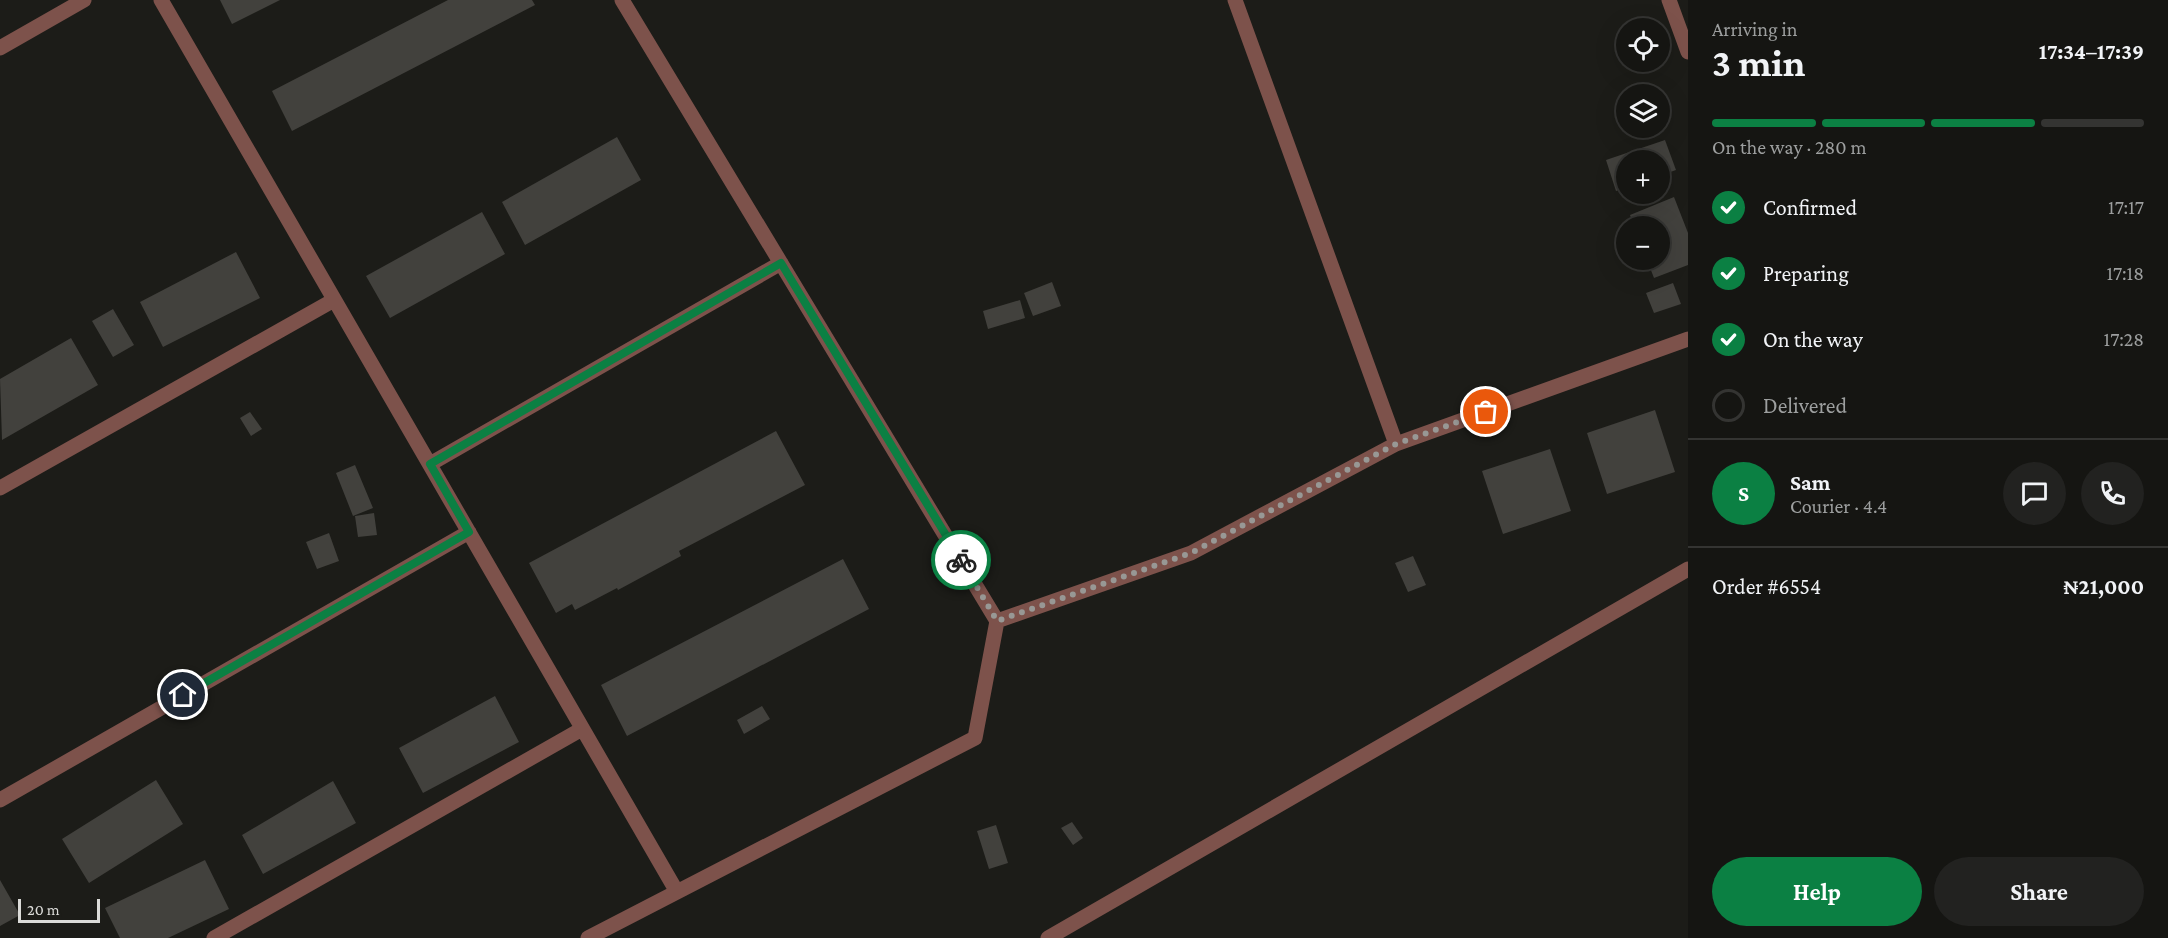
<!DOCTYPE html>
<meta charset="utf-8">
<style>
body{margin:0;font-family:"Crimson Pro",serif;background:#222220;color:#f1f3f6;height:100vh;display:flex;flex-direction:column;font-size:22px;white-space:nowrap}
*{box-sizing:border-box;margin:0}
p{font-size:20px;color:#9d9f9f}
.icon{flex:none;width:33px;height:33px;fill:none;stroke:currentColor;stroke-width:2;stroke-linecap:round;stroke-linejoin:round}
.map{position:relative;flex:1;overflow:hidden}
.drawer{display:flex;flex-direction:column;background:#151512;width:480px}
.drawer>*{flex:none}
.tools{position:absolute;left:1616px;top:18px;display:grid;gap:12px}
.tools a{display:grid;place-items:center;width:54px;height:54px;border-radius:50%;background:#151512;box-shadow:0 6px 24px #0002,0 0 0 2px #343432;font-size:30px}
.scale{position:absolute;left:18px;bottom:15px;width:82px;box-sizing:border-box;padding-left:6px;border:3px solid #dbdbd8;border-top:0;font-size:16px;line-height:21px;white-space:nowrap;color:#dbdbd8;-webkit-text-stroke:4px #1c1c18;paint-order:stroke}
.pin{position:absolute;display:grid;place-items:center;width:51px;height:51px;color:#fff;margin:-26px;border:3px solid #fff;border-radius:50%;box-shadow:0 2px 6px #0007}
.courier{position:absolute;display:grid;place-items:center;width:60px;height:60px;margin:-30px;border:4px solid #0b8043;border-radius:50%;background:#fff;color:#222;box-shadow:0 2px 8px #0007}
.head em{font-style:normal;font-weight:700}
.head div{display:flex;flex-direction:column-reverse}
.head{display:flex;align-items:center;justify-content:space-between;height:102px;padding:0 24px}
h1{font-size:39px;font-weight:700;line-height:45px}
.bar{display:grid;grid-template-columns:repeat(4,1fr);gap:9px 6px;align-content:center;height:72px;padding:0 24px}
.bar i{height:8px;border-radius:4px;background:#343432}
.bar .on{background:#0b8043}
.bar p{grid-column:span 4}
.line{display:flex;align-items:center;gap:15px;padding:0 24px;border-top:2px solid #343432}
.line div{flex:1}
.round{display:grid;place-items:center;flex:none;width:63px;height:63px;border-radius:32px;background:#222220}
ol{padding:0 24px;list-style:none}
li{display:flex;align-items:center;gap:18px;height:66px}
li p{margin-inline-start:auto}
li .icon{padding:6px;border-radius:50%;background:#0b8043;color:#fff;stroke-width:4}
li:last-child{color:#9d9f9f}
li i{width:33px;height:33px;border:3px solid #343432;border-radius:50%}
.button{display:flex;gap:12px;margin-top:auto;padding:12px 24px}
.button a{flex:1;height:69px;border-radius:36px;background:#0b8043;color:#fff;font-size:24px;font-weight:700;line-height:69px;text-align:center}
.button a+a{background:#222220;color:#f1f3f6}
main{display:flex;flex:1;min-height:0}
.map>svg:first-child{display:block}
.building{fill:#42413d}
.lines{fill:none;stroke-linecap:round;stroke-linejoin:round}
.minor{stroke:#7d524b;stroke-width:15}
.done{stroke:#989895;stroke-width:6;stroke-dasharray:0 10.8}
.route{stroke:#0b8043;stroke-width:8}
</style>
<main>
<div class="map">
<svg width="1688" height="938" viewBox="0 0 1688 938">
<rect width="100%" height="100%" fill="#1c1c18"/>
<!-- building -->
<path class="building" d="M 220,0 L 280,0 L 232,24 Z
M 448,0 L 532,0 L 535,5 L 292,131 L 272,91 Z
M 617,137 L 641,180 L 525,245 L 502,202 Z
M 1665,140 L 1676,170 L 1659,176 L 1659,160 L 1626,160 L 1626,188 L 1616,191 L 1606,160 Z
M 1674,197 L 1688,233 L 1688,265 L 1654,278 L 1647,260 L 1659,260 L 1659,226 L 1634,226 L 1630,215 Z
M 482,212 L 505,254 L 390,318 L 366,276 Z
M 236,252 L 260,298 L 163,347 L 140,302 Z
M 1052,282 L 1061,306 L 1033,316 L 1024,293 Z
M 1673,283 L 1681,304 L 1654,313 L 1646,293 Z
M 1020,300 L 1025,318 L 988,329 L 983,311 Z
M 113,309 L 134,345 L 113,357 L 92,321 Z
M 71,338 L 98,385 L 2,440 L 0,379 Z
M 1655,410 L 1675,472 L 1607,494 L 1587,433 Z
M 250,412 L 262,429 L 251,436 L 240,418 Z
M 776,431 L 805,485 L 679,551 L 681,556 L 618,590 L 617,588 L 575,610 L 572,604 L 556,613 L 529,563 Z
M 1550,449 L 1571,511 L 1503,534 L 1482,471 Z
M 355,465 L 373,508 L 353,516 L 336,473 Z
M 374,513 L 377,535 L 358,537 L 355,516 Z
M 329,533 L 339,561 L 317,569 L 306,542 Z
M 1413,556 L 1426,585 L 1408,592 L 1395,563 Z
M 843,559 L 869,609 L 627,736 L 601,685 Z
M 495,696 L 519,742 L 423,793 L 399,748 Z
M 762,706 L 770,719 L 744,734 L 737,720 Z
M 156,780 L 183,824 L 89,883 L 62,839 Z
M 333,781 L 356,823 L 263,874 L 242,835 Z
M 1072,822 L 1083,838 L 1073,845 L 1061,828 Z
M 996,825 L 1008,863 L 989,869 L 977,831 Z
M 205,860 L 229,909 L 168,938 L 120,938 L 105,908 Z
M 0,880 L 20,915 L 0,926 Z"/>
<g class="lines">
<!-- minor -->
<path class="minor" d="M 161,0 L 677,892
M 1235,0 L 1396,444
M 1669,0 L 1688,52
M 0,48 L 84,0
M 430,464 L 781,263
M 0,488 L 334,300
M 997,621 L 1191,553 L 1396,444 L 1688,339
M 0,800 L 469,532
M 214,938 L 582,729
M 588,938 L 975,738 L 997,621 L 622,0
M 1048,938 L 1688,569"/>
</g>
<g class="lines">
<!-- done -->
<path class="done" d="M 961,560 L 997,621 L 1191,553 L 1396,444 L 1486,412"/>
<!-- route -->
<path class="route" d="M 183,695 L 469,532 L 430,464 L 781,263 L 961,560"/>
</g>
</svg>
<div class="tools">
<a><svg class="icon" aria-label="locate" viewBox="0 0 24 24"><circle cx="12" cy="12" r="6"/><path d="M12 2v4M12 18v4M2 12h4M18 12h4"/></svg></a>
<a><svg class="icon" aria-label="layers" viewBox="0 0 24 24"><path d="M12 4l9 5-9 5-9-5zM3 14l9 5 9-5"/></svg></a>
<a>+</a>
<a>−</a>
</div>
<div class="scale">20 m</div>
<div class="pin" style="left:1486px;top:412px;background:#ea580c"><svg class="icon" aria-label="bag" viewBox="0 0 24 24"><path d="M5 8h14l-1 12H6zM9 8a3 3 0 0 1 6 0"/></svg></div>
<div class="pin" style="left:183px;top:695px;background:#1f2937"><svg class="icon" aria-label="home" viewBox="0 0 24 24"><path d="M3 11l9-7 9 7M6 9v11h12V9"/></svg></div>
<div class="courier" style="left:961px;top:560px"><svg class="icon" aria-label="bike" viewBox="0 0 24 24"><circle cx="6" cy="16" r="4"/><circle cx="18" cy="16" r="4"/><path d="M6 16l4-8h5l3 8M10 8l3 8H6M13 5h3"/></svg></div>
</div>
<section class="drawer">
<div class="head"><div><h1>3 min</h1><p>Arriving in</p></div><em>17:34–17:39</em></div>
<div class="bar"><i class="on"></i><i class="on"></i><i class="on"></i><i></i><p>On the way · 280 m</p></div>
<ol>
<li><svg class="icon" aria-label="check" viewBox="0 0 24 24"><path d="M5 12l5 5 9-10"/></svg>Confirmed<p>17:17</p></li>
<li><svg class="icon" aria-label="check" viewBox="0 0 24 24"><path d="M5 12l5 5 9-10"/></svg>Preparing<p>17:18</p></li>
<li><svg class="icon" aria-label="check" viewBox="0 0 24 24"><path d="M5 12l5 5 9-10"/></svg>On the way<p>17:28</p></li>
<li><i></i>Delivered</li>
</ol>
<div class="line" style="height:108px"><b class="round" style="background:#0b8043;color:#fff">S</b><div><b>Sam</b><p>Courier · 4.4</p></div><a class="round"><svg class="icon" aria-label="chat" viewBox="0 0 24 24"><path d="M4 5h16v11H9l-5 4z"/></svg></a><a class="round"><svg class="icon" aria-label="phone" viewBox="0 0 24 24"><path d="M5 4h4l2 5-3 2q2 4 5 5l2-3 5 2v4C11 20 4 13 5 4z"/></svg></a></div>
<div class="line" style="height:78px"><div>Order #6554</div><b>₦21,000</b></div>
<div class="button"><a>Help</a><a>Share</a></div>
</section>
</main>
